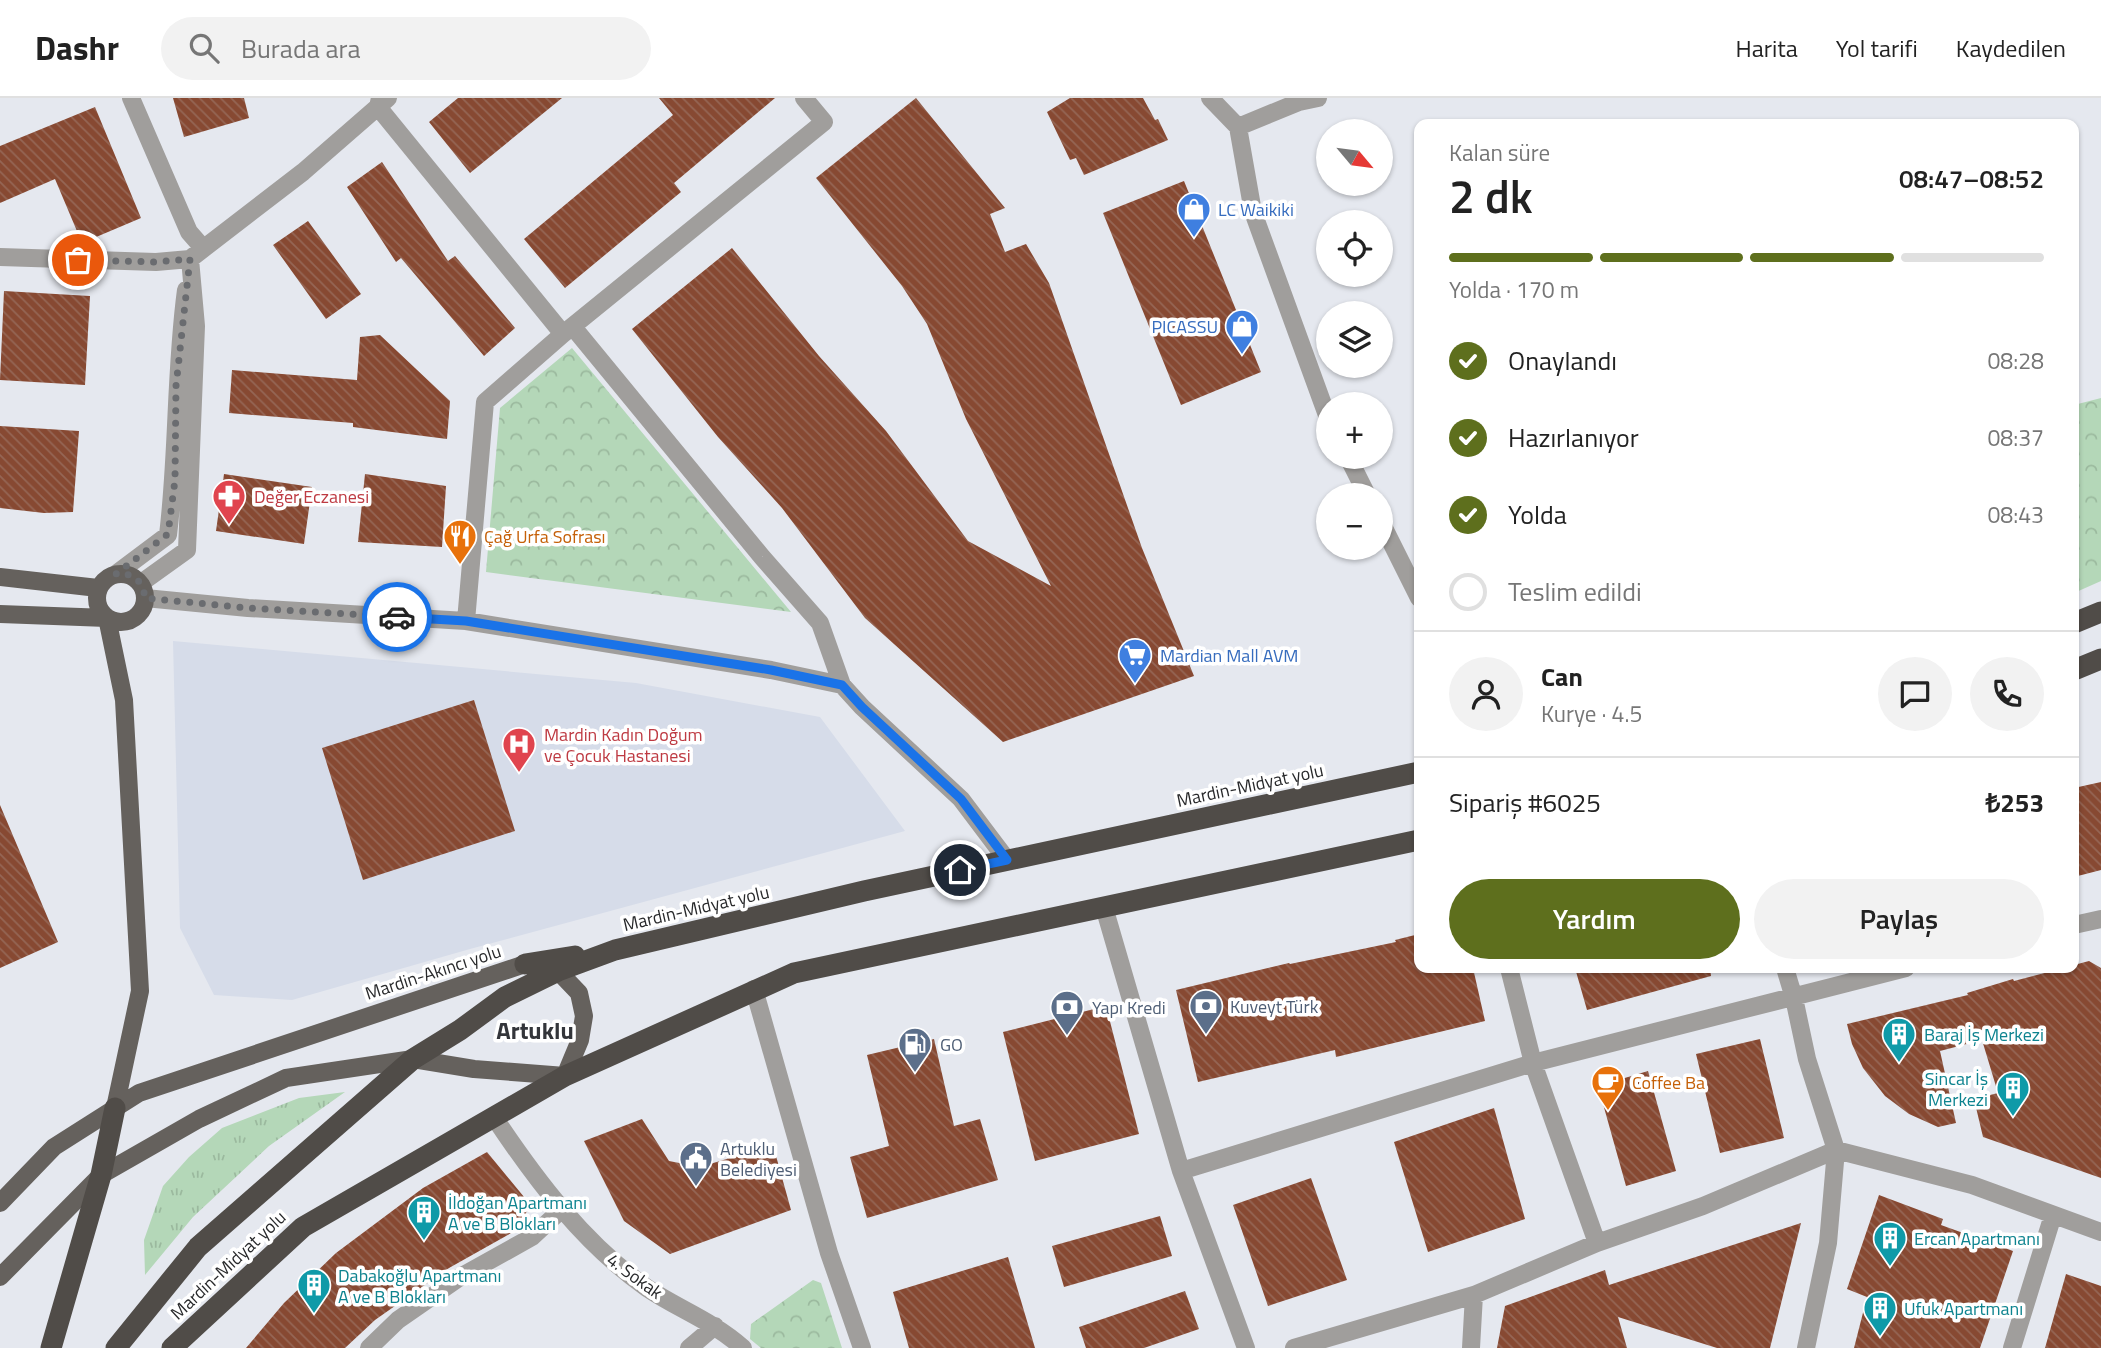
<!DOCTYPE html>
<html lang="tr">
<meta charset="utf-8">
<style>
body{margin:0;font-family:"Titillium Web",sans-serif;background:#f2f2f2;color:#222;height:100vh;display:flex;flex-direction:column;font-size:26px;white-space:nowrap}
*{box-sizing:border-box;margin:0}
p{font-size:23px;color:#767676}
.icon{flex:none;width:38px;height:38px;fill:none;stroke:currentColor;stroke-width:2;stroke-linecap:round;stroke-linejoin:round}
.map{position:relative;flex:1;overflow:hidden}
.drawer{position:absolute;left:1414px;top:21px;width:665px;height:854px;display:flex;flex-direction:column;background:#fff;border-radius:14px;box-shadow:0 2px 5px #0004}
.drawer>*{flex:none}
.needle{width:46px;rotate:119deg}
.controls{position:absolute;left:1316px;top:21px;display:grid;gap:14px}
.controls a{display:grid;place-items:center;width:77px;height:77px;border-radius:50%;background:#fff;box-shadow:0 2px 5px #0004;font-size:35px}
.pin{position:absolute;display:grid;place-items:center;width:60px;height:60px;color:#fff;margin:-30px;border:4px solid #fff;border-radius:50%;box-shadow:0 2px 7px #0007}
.courier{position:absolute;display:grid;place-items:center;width:70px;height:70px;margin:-35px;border:5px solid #1a73e8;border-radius:50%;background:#fff;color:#222;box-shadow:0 2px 9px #0007}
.summary em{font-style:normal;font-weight:600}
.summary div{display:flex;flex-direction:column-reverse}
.summary{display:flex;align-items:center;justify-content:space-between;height:119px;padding:0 35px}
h1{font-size:46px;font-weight:600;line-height:52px}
.bar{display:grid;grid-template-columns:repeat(4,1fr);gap:10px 7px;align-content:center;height:84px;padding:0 35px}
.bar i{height:9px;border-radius:5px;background:#e0e0e0}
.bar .selected{background:#5e6f1d}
.bar p{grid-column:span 4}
.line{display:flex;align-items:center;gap:18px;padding:0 35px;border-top:2px solid #e0e0e0}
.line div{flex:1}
.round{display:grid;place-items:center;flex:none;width:74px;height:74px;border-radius:37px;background:#f2f2f2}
ol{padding:0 35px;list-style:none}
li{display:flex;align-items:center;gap:21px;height:77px}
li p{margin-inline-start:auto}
li .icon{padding:7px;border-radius:50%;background:#5e6f1d;color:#fff;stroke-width:4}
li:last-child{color:#767676}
li i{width:38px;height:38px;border:4px solid #e0e0e0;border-radius:50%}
.button{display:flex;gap:14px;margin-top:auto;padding:14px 35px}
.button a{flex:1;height:80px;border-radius:42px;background:#5e6f1d;color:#fff;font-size:28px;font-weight:600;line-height:80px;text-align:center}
.button a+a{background:#f2f2f2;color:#222}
header{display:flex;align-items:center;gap:42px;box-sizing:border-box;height:98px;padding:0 35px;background:#fff;border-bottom:2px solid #e0e0e0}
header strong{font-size:33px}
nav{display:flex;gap:38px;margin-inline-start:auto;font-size:24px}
.search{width:490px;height:63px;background:#f2f2f2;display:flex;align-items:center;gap:18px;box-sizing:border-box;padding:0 24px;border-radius:38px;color:#767676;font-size:26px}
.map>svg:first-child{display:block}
.built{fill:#d6dce9}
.grass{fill:url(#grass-tufts)}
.park{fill:url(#park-crowns)}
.building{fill:url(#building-back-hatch)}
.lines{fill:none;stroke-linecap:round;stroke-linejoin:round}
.minor{stroke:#a09e9c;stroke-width:18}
.major{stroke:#65615d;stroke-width:18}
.highway{stroke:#504c48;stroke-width:21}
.done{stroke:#6a6c70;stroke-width:7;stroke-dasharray:0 12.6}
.route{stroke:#1a73e8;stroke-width:9}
.labels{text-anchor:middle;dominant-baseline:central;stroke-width:7;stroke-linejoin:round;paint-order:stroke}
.shop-label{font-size:18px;fill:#366cbe;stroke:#fff;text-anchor:start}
.health-label{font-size:18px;fill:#be3a42;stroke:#fff;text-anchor:start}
.food-label{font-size:18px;fill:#c56008;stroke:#fff;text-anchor:start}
.street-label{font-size:18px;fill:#28292b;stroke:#fff}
.service-label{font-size:18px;fill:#4e5e75;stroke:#fff;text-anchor:start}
.culture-label{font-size:18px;fill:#0d838f;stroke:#fff;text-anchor:start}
.district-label{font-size:24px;font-weight:bold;fill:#33353a;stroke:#fff}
</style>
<header>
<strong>Dashr</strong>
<div class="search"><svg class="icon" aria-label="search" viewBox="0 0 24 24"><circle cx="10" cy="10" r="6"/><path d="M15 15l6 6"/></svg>Burada ara</div>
<nav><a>Harita</a><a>Yol tarifi</a><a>Kaydedilen</a></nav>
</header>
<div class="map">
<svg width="2101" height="1250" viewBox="0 0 2101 1250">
<defs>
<pattern id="grass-tufts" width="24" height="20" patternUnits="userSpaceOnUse" patternTransform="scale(1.75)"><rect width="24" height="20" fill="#b4d7b8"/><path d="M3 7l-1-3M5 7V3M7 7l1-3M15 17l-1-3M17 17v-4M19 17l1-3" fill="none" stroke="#9bb99e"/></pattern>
<pattern id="park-crowns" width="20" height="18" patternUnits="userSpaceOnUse" patternTransform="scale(1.75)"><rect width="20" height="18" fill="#b4d7b8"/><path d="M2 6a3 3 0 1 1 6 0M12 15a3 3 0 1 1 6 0" fill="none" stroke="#9bb99e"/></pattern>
<pattern id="building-back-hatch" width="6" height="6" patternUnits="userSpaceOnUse" patternTransform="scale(1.75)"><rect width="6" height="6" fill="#874932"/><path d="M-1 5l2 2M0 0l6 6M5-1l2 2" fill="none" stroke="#956655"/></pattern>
</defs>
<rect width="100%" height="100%" fill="#e5e8ef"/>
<!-- built -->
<path class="built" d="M 173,543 L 636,585 L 820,619 L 905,733 L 470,851 L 292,902 L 214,897 L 180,830 Z"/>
<!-- grass -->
<path class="grass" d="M 345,994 L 269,1048 L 193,1119 L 145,1177 L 144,1142 L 163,1088 L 189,1059 L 222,1030 L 299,1000 Z"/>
<!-- park -->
<path class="park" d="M 572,250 L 791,514 L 486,474 L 500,310 Z
M 2101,300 L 2101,483 L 2074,495 L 2074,307 Z
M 813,1182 L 821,1185 L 842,1250 L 761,1250 L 750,1241 L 751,1226 Z"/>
<!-- building -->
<path class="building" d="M 173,0 L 244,0 L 249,20 L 184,39 Z
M 458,0 L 562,0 L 470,75 L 429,24 Z
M 659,0 L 775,0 L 674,85 L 681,94 L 565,190 L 524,141 L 673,17 Z
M 916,0 L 1005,110 L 990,116 L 1005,154 L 1026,146 L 1049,185 L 1142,450 L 1194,578 L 1003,644 L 865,520 L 782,410 L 718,339 L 632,231 L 732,150 L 819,258 L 886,333 L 968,443 L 1051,488 L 966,321 L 927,226 L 902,188 L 816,80 Z
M 1070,0 L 1143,0 L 1155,22 L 1158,21 L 1168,42 L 1084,77 L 1076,60 L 1070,62 L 1047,14 Z
M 95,9 L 141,120 L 82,145 L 55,81 L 0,105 L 0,48 Z
M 382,64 L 448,163 L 455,158 L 515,230 L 484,258 L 401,160 L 396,164 L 347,89 Z
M 1184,83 L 1261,274 L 1181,307 L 1103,115 Z
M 308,123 L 361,196 L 326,221 L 273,147 Z
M 4,193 L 90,198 L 85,287 L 0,282 Z
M 380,237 L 450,303 L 447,341 L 353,329 L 353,325 L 229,315 L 232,272 L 357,282 L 360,239 Z
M 0,328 L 79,333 L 73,414 L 44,415 L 0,410 Z
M 224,376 L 312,389 L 304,446 L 216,433 Z
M 365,376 L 446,388 L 442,449 L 358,444 Z
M 474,602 L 515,733 L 363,782 L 322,650 Z
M 2101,684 L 2101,772 L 2074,779 L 2074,690 Z
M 0,707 L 58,844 L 0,870 Z
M 1419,836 L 1419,870 L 1473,870 L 1485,923 L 1336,959 L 1335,952 L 1198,984 L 1176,892 L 1289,865 L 1290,866 L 1396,844 L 1395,842 Z
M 2089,863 L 2101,870 L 2101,1080 L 1983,1039 L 1974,1001 L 1998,995 L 1982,942 L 1940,953 L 1956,1025 L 1938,1029 L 1909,1016 L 1885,998 L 1863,970 L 1852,946 L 1847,926 L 1968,897 L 1967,895 L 2013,881 L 2014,883 L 2064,870 L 2074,870 L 2074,867 Z
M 1575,870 L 1710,870 L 1711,878 L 1587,912 Z
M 1106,908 L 1139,1036 L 1035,1063 L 1003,934 Z
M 934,941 L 954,1028 L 980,1021 L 998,1082 L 867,1120 L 850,1059 L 889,1048 L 867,957 Z
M 1760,941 L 1784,1040 L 1720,1055 L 1696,956 Z
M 1648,973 L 1676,1073 L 1626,1088 L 1598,988 Z
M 1494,1010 L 1525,1121 L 1428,1154 L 1394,1044 Z
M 642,1021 L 669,1063 L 700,1069 L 773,1047 L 791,1112 L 670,1156 L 624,1123 L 584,1043 Z
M 487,1054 L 529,1105 L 522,1129 L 449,1170 L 375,1222 L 345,1250 L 246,1250 L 284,1205 L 336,1155 L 423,1090 Z
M 1311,1080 L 1347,1182 L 1268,1208 L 1233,1107 Z
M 1879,1097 L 1943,1121 L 1941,1127 L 2013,1153 L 1980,1250 L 1854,1250 L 1867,1199 L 1847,1191 Z
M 1160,1118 L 1172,1158 L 1064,1189 L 1052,1148 Z
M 1801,1125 L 1770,1250 L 1717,1250 L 1618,1219 L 1627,1250 L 1497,1250 L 1505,1208 L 1605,1172 L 1609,1187 Z
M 1008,1159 L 1035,1250 L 909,1250 L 893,1194 Z
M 2066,1176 L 2101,1188 L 2101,1250 L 2045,1250 Z
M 1185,1193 L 1199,1231 L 1144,1250 L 1086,1250 L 1079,1229 Z"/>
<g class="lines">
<!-- minor -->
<path class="minor" d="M 131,0 L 189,134 L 203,150
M 380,0 L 378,9 L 563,236
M 1210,0 L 1238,29 L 1253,114 L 1328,320
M 1238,29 L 1299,4 L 1318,0
M 0,159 L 156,164 L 190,161 L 303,74 L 388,0
M 573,229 L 762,459 L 820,525 L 842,587 L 862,609 L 961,701 L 1007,762
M 1348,359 L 1367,397
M 1381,424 L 1419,500
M 116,476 L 168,437 C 178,355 175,273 186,192
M 141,485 L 187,452 L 196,228 L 190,161
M 145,500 L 248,510 L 466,523 L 771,572 L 842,587
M 466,523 L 485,304 L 563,236 L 824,24 L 804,0
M 1104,809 L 1181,1073 L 1246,1250
M 2074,827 L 2101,821
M 1509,870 L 1533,965 L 1597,1145
M 1785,870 L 1794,900 L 1807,961 L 1836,1052 L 1972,1087 L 2101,1134
M 754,891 L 829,1155 L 862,1250
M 494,1019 C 536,1082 584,1146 647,1190 C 680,1212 711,1222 743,1250
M 1181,1073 L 1533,965 L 1906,870
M 369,1250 L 398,1222 L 460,1179 L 532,1139 L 561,1112
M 689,1250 L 715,1228
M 1294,1250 L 1474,1197 L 1597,1145 L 1703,1108 L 1836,1052 L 1828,1145 L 1806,1250
M 1471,1250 L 1474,1197
M 2012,1250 L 2053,1117"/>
<!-- major -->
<path class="major" d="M97 500a24 24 0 1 1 48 0a24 24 0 1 1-48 0Z
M 0,479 L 98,490
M 0,516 L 107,520 L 124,602 L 140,893 L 115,1010
M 0,1105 L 54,1049 L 139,995 L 525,866 L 558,873 L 579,895 L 584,918 L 580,942 L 565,978 L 474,971 L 413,961 L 286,980 L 199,1021 L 101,1077 L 0,1179"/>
<!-- highway -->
<path class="highway" d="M 2074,525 L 2101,514
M 2074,572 L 2101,561
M 525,866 L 575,858
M 51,1250 L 101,1077 L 115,1010
M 116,1250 L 198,1149 L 413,961 L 460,932 L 505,899 L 558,873 L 615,852 L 864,793 L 1419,674
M 172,1250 L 303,1129 L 565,978 L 794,875 L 1419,742"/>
</g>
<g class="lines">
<!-- done -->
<path class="done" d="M 78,162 L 156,164 L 190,161 L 176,288 L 175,382 L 168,436 L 116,476 C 133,474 143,483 145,500 L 248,510 L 397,519"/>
<!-- route -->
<path class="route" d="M 397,519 L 466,523 L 771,572 L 842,587 L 862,609 L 961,701 L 1007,762 L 960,772"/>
</g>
<!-- icons -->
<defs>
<symbol id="shop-pin" viewBox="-11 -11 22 30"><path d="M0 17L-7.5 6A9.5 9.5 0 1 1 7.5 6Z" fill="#3f7fe0" stroke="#fff"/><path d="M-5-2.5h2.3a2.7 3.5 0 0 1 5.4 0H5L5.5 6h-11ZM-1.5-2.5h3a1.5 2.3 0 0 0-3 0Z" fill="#fff"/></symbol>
<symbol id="pharmacy-pin" viewBox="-11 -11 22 30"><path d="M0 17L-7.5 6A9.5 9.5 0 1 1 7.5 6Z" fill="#e0444e" stroke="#fff"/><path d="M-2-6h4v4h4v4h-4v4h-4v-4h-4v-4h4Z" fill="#fff"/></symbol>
<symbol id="restaurant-pin" viewBox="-11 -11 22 30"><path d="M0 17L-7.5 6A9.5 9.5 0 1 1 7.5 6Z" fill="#e8710a" stroke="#fff"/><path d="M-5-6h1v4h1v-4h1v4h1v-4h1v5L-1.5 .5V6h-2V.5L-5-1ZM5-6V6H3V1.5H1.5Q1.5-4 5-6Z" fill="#fff"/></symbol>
<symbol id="supermarket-pin" viewBox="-11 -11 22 30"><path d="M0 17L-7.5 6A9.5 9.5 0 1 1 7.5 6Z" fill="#3f7fe0" stroke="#fff"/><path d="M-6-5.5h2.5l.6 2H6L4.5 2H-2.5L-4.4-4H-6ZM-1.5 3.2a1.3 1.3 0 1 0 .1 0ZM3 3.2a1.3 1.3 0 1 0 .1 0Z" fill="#fff"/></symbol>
<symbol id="hospital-pin" viewBox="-11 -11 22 30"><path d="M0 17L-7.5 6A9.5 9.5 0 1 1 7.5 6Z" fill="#e0444e" stroke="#fff"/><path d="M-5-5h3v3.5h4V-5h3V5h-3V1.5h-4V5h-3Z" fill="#fff"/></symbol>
<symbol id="bank-pin" viewBox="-11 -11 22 30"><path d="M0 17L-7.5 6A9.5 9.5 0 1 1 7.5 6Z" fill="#5c6f8a" stroke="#fff"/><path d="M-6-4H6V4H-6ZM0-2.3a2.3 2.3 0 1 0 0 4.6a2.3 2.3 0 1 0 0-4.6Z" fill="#fff"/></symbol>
<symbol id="building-pin" viewBox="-11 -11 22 30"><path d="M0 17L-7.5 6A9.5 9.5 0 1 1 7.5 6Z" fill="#0f9aa8" stroke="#fff"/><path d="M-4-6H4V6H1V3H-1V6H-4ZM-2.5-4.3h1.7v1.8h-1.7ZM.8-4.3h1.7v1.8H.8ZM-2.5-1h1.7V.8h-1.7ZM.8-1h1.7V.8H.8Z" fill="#fff"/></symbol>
<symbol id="fuel-pin" viewBox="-11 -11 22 30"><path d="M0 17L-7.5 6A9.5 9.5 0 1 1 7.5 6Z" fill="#5c6f8a" stroke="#fff"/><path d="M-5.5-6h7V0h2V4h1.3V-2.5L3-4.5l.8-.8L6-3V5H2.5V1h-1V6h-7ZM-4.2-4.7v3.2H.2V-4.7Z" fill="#fff"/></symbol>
<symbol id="cafe-pin" viewBox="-11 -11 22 30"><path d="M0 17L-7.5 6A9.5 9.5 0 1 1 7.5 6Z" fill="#e8710a" stroke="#fff"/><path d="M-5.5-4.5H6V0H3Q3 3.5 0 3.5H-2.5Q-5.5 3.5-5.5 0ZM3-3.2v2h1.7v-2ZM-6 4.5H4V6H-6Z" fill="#fff"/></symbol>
<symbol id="civic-pin" viewBox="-11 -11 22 30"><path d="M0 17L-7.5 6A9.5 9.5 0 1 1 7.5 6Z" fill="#5c6f8a" stroke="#fff"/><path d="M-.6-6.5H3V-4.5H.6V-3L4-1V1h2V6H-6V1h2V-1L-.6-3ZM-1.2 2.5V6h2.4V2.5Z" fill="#fff"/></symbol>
</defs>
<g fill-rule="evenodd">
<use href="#shop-pin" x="1175" y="92" width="38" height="52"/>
<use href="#shop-pin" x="1223" y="209" width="38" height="52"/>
<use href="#pharmacy-pin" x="210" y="379" width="38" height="52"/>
<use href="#restaurant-pin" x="441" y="419" width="38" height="52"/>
<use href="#supermarket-pin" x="1116" y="538" width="38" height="52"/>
<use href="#hospital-pin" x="500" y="627" width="38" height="52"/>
<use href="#bank-pin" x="1187" y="889" width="38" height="52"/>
<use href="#bank-pin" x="1048" y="890" width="38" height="52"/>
<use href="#building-pin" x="1880" y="917" width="38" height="52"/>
<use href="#fuel-pin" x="896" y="927" width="38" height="52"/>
<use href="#cafe-pin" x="1589" y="965" width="38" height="52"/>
<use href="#building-pin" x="1994" y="971" width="38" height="52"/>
<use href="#civic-pin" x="677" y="1041" width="38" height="52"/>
<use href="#building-pin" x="405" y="1095" width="38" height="52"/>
<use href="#building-pin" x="1871" y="1121" width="38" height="52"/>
<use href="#building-pin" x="295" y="1168" width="38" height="52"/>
<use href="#building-pin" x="1861" y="1191" width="38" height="52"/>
</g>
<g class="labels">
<!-- shop labels -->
<g class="shop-label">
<text x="1218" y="111">LC Waikiki</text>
<text x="1218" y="228" text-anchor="end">PICASSU</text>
<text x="1160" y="557">Mardian Mall AVM</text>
</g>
<!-- health labels -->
<g class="health-label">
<text x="254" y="398">Değer Eczanesi</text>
<text x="544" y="636">Mardin Kadın Doğum<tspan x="544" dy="21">ve Çocuk Hastanesi</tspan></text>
</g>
<!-- food labels -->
<g class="food-label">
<text x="484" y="438">Çağ Urfa Sofrası</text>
<text x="1632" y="984">Coffee Ba</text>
</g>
<!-- street labels -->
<g class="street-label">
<text transform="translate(1250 687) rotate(-12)">Mardin-Midyat yolu</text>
<text transform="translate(696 810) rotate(-13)">Mardin-Midyat yolu</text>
<text transform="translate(433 874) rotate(-18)">Mardin-Akıncı yolu</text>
<text transform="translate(228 1167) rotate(-43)">Mardin-Midyat yolu</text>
<text transform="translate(635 1178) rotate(36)">4. Sokak</text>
</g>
<!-- service labels -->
<g class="service-label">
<text x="1230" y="908">Kuveyt Türk</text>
<text x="1092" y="909">Yapı Kredi</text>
<text x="940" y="946">GO</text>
<text x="720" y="1050">Artuklu<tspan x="720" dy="21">Belediyesi</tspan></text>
</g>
<!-- culture labels -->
<g class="culture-label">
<text x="1924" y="936">Baraj İş Merkezi</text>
<text x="1988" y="980" text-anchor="end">Sincar İş<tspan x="1988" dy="21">Merkezi</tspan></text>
<text x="448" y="1104">İldoğan Apartmanı<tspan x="448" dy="21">A ve B Blokları</tspan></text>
<text x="1914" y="1140">Ercan Apartmanı</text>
<text x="338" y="1177">Dabakoğlu Apartmanı<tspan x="338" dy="21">A ve B Blokları</tspan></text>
<text x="1904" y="1210">Ufuk Apartmanı</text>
</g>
<!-- district labels -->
<g class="district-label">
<text x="535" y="932">Artuklu</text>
</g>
</g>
</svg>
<div class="controls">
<a><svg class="needle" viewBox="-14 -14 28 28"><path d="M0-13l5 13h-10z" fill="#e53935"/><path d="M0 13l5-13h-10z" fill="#767676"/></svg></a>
<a><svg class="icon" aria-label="locate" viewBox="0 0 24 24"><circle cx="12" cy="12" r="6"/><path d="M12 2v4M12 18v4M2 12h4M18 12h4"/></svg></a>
<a><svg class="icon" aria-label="layers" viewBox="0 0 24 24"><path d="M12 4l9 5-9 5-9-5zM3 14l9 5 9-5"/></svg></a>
<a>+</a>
<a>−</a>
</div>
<div class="pin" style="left:78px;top:162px;background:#ea580c"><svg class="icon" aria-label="bag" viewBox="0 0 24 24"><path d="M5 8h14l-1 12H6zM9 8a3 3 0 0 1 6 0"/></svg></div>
<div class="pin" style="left:960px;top:772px;background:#1f2937"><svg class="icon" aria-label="home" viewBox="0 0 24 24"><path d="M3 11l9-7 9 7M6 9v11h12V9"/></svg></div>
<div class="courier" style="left:397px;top:519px"><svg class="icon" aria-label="car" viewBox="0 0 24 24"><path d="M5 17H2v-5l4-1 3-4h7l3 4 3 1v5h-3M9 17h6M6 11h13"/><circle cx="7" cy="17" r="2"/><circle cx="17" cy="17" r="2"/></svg></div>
<section class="drawer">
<div class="summary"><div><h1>2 dk</h1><p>Kalan süre</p></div><em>08:47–08:52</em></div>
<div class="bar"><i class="selected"></i><i class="selected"></i><i class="selected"></i><i></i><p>Yolda · 170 m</p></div>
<ol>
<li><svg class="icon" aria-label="check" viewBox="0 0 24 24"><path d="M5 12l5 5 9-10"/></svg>Onaylandı<p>08:28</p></li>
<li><svg class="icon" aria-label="check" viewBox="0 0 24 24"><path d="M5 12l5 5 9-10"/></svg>Hazırlanıyor<p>08:37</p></li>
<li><svg class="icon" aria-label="check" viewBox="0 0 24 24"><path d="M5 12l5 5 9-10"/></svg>Yolda<p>08:43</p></li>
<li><i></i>Teslim edildi</li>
</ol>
<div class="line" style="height:126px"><a class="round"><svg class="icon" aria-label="person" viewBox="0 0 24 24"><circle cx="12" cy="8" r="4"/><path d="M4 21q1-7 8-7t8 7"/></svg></a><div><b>Can</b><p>Kurye · 4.5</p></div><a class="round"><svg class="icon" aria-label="chat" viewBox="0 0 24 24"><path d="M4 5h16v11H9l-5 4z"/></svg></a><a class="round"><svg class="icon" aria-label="phone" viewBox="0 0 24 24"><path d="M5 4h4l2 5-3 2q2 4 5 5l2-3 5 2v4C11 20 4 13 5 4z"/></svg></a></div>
<div class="line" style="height:91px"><div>Sipariş #6025</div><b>₺253</b></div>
<div class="button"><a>Yardım</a><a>Paylaş</a></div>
</section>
</div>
